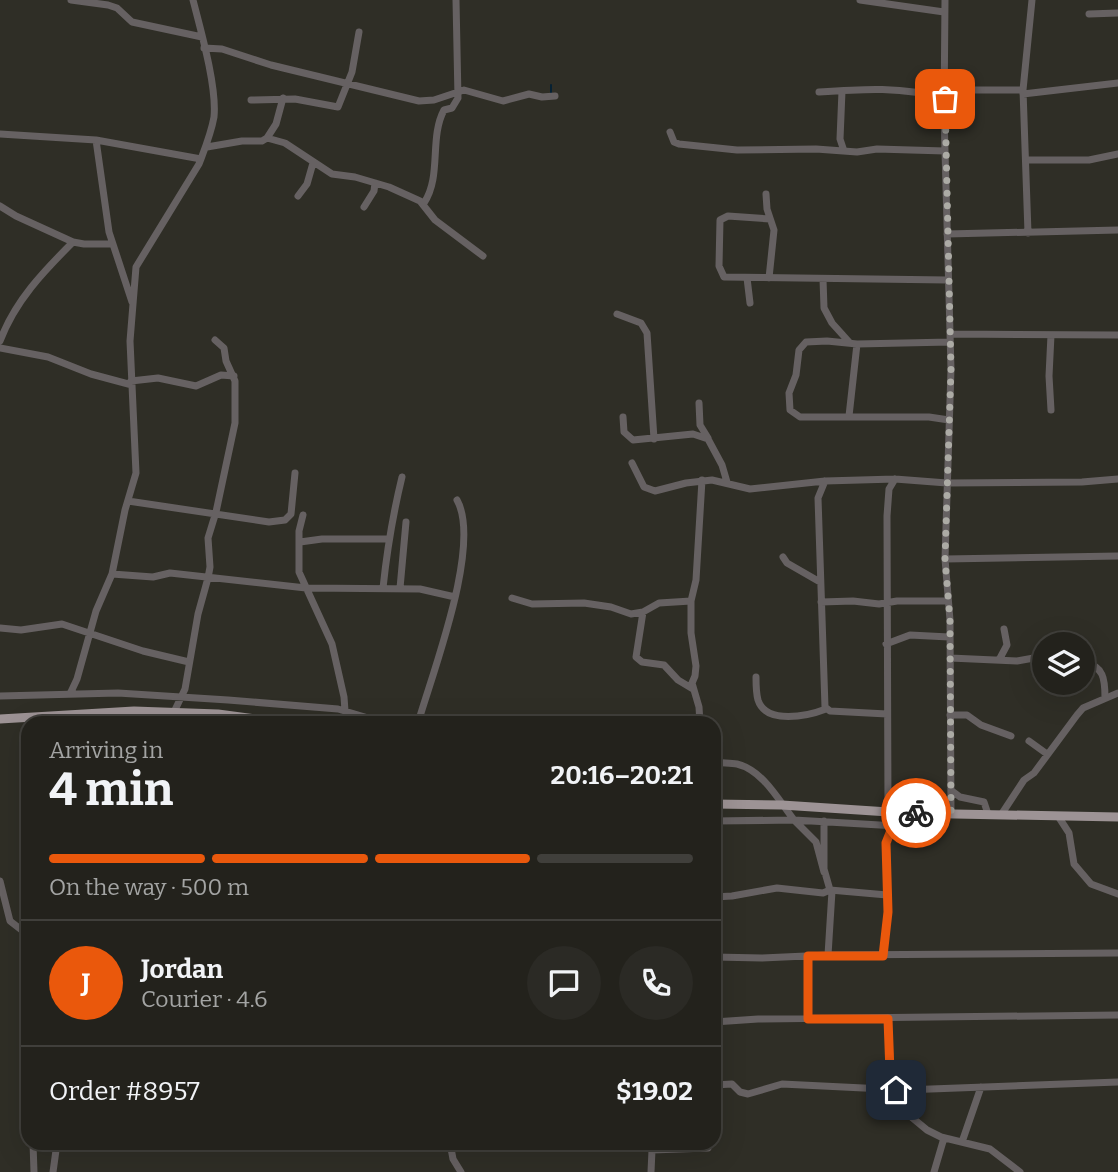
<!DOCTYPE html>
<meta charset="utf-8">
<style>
body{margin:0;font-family:Bitter,serif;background:#2b2a25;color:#f1f3f6;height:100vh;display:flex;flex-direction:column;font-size:26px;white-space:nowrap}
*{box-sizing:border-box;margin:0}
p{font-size:23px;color:#a3a4a3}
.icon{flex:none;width:38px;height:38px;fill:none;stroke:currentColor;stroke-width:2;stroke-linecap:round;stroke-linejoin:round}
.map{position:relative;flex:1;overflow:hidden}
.sheet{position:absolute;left:21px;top:716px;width:700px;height:434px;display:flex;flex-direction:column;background:#23221c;border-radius:21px;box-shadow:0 7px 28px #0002,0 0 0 2px #403f3b}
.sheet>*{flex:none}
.controls{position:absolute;left:1032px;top:632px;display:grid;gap:14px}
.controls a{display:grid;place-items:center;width:63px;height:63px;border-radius:50%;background:#23221c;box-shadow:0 7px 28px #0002,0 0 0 2px #403f3b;font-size:35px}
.pin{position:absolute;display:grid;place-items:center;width:60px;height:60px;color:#fff;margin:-30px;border-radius:14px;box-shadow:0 4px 10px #0006}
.courier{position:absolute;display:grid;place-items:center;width:70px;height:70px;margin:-35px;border:5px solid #ea580c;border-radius:50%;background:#fff;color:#222;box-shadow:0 2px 9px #0007}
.head em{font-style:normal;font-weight:700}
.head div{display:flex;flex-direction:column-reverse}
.head{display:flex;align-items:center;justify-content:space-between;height:119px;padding:0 28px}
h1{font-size:46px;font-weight:700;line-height:52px}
.bar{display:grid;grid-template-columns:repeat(4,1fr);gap:10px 7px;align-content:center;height:84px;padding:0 28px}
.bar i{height:9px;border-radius:5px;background:#403f3b}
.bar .active{background:#ea580c}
.bar p{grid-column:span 4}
.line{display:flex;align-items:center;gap:18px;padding:0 28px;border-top:2px solid #403f3b}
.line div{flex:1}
.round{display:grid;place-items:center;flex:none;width:74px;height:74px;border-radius:37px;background:#2b2a25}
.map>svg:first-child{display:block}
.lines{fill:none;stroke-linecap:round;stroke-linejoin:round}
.stream{stroke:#062133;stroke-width:2}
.minor{stroke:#666162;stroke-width:7}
.major{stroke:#9d9395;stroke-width:9}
.done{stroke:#acaba5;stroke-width:7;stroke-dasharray:0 12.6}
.route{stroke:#ea580c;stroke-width:9}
</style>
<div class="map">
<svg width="1118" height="1172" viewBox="0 0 1118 1172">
<rect width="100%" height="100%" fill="#2f2e26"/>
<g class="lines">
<!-- stream -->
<path class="stream" d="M 551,85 L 551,93"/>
<!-- minor -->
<path class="minor" d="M 71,0 L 108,5 L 117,8 L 132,22 L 202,37
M 860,0 L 944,12
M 945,0 L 944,114 L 951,369 L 945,559 L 950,620 L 951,813
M 1089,14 L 1118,13
M 204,48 L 222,49 L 271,65 L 419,101 L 434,100 L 464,90 L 503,101 L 529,94 L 542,97 L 555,96
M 945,90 L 1023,90
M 842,91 L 840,139 L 844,151
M 819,92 C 861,89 904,86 945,99
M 1023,94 L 1118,83
M 251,100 L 295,99 L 338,107 L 352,72 L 359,32
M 670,132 L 674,142 L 679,144 L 737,150 L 816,149 L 857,152 L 877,149 L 945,151
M 0,134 L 96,140 L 201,159
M 267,138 L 285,143 L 332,174 L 355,177 L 389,187 L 420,201 L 435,220 L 483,256
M 96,140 L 109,232 L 132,302
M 207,147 L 242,141 L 262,141 L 267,138 L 276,124 L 283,98
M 1027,160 L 1089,160 L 1118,154
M 766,194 L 767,209 L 774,230 L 769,278
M 298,196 L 307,184 L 313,163
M 424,203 C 442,176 429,138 444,110 L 452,108 L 458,98 L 456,0
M 0,206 L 16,216 L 73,242 L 84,244 L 112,244
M 364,207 L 374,191 L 375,183
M 770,219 L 728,216 L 720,220 L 719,266 L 724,277 L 947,280
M 1028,233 L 1023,90 L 1032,0
M 947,234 L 1118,230
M 747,278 L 750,303
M 823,279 L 824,308 L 832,323 L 850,343
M 617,314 L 641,323 L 647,333 L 654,439
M 950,334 L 1118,335
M 0,341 C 15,301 43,272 73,242
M 0,348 L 48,357 L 91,374 L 132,385
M 131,381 L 158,378 L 196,386 L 221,375 L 234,376
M 699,403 L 700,425 L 708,438
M 1051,410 L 1049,376 L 1051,335
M 849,416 L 857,344
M 623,417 L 624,432 L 633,440 L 693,434 L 708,439 L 722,465 L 727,482
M 949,420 L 929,417 L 800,417 L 790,410 L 789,393 L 796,375 L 799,350 L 806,342 L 827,341 L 857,344 L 950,342
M 632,463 L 644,487 L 655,491 L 686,483 L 712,480 L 750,489 L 825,481 L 895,479 L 947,483 L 1082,482 L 1118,479
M 825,481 L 818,498 L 825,707 L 830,711 L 887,714
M 128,501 L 269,522 L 285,520 L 291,514 L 295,473
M 303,515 L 299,531 L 299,572 L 332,644 L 344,697 L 345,711
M 300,542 L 322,539 L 388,539
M 783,557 L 787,563 L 820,582
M 945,559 L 1118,556
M 112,574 L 153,577 L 170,573 L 306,588 L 420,589 L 455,597
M 383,588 C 387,550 393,514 402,477
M 400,588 L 406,522
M 512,598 L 532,604 L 584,603 L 611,607 L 631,614 L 643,612 L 659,603 L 691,601
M 821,602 L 853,601 L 879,604 L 897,601 L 947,601
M 643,612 L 636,657 L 642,662 L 664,665 L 678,680 L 693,689
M 0,628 L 21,630 L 62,624 L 143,651 L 189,662
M 886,644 L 910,635 L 949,637
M 950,658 L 1017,661 L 1045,656
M 999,660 L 1007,645 L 1004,629
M 1083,662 C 1104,666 1105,679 1105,698
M 756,677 C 756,684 756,693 758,700 C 766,725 808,716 826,709
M 70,694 L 77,679 L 96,611 L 112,574 L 125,510 L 136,473 L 130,341 L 136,267 L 199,164 C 205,148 211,134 214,117 C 217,87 201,31 193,0
M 0,696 L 118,693 L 228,700 L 338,709 L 385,723
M 174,712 L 185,689 L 198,614 L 208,578 L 210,567 L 208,538 L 216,512 L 235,423 L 235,381 L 226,361 L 224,348 L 215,340
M 950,715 L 967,715 L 981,725 L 1011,736
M 134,723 L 134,711
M 418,723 C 432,674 482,545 457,500
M 700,723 L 699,707 L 692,683 L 695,676 L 696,666 L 691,633 L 691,601 L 696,580 L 702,480
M 1029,741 L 1047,754
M 714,762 C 722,763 730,763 737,764 C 763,770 779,801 794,820 L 897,826
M 952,791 L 960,797 L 984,802 L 988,814
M 888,811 L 887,516 L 889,489 L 895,479
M 1001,815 L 1024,780 L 1034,773 L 1077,715 L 1083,708 L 1118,693
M 1058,816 L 1069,833 L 1074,864 L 1091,884 L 1118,894
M 714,821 L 794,820 L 816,842 L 824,872
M 824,821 L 824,869 L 830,890 L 887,895
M 0,881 L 10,921 L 28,935
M 714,897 L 732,896 L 777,888 L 823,893 L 830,890
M 828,955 L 832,891
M 883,956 L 888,912 L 886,843 L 890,833 L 904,813
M 714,957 L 762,958 L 828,955 L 1118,953
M 808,1019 L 808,956
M 888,1019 L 889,1060 L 896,1089
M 714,1022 L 758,1019 L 1118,1015
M 714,1085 L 732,1084 L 740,1092 L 748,1094 L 782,1084 L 904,1090 L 1118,1082
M 886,1088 L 886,1096 L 927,1130 L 941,1137 L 990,1149 L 1020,1172
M 962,1142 L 981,1087
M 33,1143 L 34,1172
M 450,1143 L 453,1159 L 461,1172
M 53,1172 L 57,1143
M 651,1172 L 652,1150 L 708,1148
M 934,1172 L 944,1138"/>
<!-- major -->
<path class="major" d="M 0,719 L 134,711 L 218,714 L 285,723
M 714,804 L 782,805 L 904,813 L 1118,817"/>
</g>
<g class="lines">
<!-- done -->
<path class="done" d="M 916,813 L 951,813 L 950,620 L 945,559 L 951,369 L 945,99"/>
<!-- route -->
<path class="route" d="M 896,1090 L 890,1072 L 888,1019 L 808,1019 L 808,956 L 883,956 L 888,912 L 886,843 L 890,833 L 904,813 L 916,813"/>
</g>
</svg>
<div class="controls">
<a><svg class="icon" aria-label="layers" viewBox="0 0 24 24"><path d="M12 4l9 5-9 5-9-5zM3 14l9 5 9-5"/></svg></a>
</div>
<div class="pin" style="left:945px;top:99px;background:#ea580c"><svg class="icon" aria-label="bag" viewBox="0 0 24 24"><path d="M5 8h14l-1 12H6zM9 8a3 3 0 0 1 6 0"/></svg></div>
<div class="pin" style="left:896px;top:1090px;background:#1f2937"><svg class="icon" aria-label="home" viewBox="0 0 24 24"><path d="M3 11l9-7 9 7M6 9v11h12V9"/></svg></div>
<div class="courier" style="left:916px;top:813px"><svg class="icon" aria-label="bike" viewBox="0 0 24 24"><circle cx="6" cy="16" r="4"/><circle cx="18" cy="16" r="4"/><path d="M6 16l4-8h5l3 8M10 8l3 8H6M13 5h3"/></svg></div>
<section class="sheet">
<div class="head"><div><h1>4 min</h1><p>Arriving in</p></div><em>20:16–20:21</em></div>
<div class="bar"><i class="active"></i><i class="active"></i><i class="active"></i><i></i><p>On the way · 500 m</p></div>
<div class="line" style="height:126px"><b class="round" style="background:#ea580c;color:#fff">J</b><div><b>Jordan</b><p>Courier · 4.6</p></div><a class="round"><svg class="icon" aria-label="chat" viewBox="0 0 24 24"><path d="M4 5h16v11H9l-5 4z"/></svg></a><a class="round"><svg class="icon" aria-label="phone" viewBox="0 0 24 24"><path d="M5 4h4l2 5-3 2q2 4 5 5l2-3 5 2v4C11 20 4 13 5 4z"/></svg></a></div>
<div class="line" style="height:91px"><div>Order #8957</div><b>$19.02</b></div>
</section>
</div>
